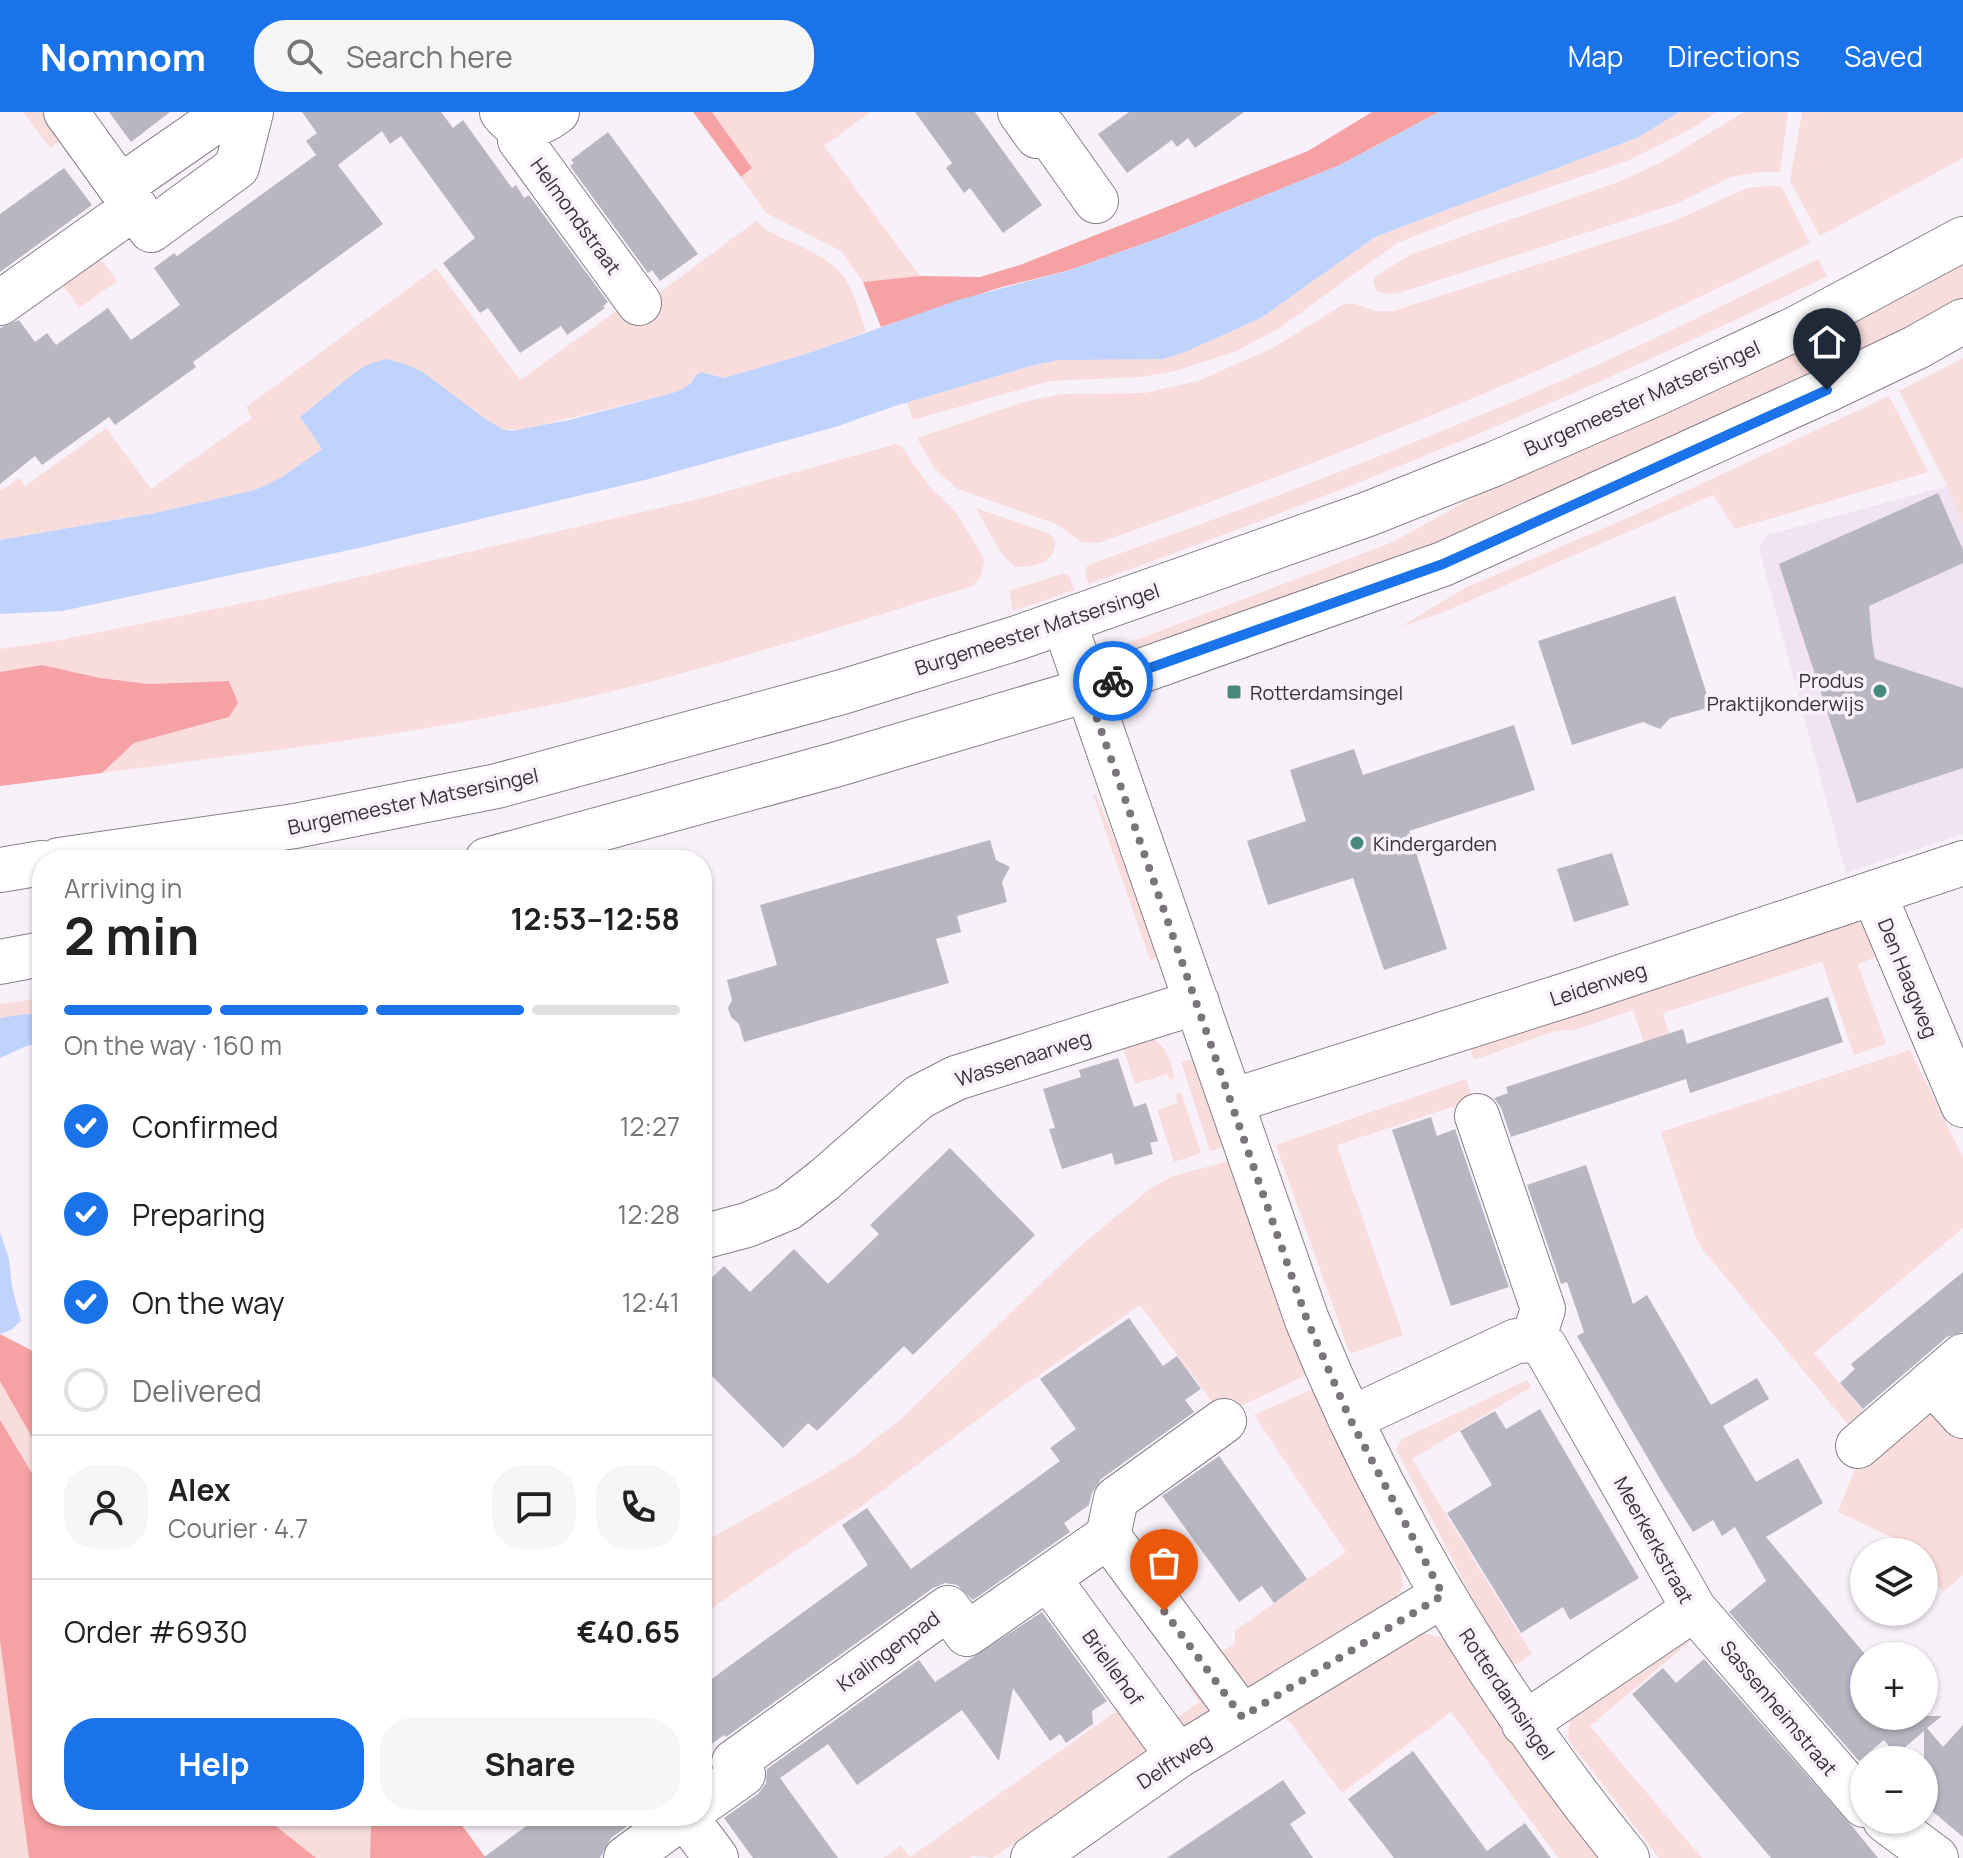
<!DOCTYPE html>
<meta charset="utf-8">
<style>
body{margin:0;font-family:Manrope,sans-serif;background:#f6f6f6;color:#222;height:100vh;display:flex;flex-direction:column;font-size:30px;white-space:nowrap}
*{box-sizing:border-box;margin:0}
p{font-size:26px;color:#767676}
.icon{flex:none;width:44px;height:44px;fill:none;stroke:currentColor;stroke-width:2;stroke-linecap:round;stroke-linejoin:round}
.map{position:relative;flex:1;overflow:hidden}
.sheet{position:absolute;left:32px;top:738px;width:680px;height:976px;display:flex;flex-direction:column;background:#fff;border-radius:32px;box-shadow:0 2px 6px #0004}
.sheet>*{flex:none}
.tools{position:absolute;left:1850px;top:1426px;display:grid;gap:16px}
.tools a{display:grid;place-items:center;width:88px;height:88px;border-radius:50%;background:#fff;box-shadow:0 2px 6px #0004;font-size:40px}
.pin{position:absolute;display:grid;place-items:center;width:68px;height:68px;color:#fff;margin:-82px -34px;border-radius:50% 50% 50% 0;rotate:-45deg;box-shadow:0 0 8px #0007}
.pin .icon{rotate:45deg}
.courier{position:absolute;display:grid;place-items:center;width:80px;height:80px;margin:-40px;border:6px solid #1a73e8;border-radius:50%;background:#fff;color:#222;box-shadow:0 2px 10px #0007}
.summary em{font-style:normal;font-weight:700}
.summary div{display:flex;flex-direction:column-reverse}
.summary{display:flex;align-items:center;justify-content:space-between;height:136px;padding:0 32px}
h1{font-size:52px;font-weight:700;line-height:60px}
.bar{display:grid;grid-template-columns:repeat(4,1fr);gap:12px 8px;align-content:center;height:96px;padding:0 32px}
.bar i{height:10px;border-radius:6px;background:#e0e0e0}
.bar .selected{background:#1a73e8}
.bar p{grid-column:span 4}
.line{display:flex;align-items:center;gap:20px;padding:0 32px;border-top:2px solid #e0e0e0}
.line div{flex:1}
.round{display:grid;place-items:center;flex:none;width:84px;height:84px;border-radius:32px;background:#f6f6f6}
ol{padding:0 32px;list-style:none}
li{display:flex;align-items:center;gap:24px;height:88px}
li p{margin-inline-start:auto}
li .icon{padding:8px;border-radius:50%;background:#1a73e8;color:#fff;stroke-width:4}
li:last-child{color:#767676}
li i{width:44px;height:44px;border:4px solid #e0e0e0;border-radius:50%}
.primary-button{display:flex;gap:16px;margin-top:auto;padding:16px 32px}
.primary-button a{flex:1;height:92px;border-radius:32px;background:#1a73e8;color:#fff;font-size:32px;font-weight:700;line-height:92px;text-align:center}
.primary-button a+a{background:#f6f6f6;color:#222}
header{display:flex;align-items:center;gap:48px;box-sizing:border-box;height:112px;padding:0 40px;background:#1a73e8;color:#fff}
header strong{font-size:38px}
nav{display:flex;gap:44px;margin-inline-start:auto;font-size:28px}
.search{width:560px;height:72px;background:#f6f6f6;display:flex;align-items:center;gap:20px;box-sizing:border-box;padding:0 28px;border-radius:32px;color:#767676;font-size:30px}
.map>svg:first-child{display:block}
.built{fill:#f0e3f2}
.green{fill:#f8dddc}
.forest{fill:#f6a1a3}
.water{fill:#bfd3fd}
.building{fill:#b8b6c1}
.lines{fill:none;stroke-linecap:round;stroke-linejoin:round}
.minor-casing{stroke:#878089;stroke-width:46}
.major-casing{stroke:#878089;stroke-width:46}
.minor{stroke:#fff;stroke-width:44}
.major{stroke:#fff;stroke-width:44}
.done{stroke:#7a757a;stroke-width:8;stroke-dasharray:0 14.4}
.route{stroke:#1a73e8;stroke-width:10}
.poi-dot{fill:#478a7d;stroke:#f9f1fa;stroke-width:3}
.labels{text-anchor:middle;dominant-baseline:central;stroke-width:7;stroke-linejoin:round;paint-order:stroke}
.street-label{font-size:20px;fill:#353235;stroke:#f9f1fa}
.poi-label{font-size:20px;fill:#353235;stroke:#f9f1fa;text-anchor:start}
</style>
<header>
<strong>Nomnom</strong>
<div class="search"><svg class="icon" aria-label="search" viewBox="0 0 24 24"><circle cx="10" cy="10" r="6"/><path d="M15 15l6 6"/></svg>Search here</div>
<nav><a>Map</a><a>Directions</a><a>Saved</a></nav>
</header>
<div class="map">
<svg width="1963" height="1746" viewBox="0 0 1963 1746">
<rect width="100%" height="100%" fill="#f9f1fa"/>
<!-- built -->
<path class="built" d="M 1947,374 L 1963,412 L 1963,722 L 1846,761 L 1759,437 L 1767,423 Z"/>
<!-- green -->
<path class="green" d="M 23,0 L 51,0 L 68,23 L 50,36 Z
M 712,0 L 870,0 L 824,34 L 920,164 L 863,170 L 841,139 L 766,101 L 741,65 L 752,56 Z
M 1679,0 L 1717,0 L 1689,18 L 1627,49 L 1462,105 L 1397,131 L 1278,217 L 1234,240 L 1175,259 L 1142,265 L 1050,269 L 913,308 L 907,290 L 1034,253 L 1060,248 L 1185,240 L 1261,206 L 1375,125 L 1639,25 Z
M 1744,0 L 1788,0 L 1780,60 L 1759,60 L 1731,65 L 1678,91 L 1402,180 L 1388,182 L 1376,179 L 1373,168 L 1376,164 L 1412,142 L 1618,70 L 1660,51 Z
M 1802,0 L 1963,0 L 1963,46 L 1820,124 L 1790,69 Z
M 1769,74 L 1782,75 L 1810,131 C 1580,247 1341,344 1098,431 L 1081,430 L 1056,412 L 958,377 L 934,356 L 917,326 L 1024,290 L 1062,282 L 1145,281 L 1198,269 L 1273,236 L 1344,192 L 1355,192 L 1377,199 L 1393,199 L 1674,109 L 1747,76 Z
M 756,109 C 767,120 780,125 794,131 C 848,156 849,167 866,220 L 809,241 L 724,266 L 705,261 L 695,263 L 689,273 L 676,280 L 522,318 L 502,317 L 484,306 L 354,261 L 300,305 L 322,337 L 282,365 L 255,378 L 155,401 L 0,428 L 0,379 L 19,366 L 25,374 L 106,316 L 151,377 L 252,306 L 246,295 L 436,156 L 520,268 L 619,197 L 627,205 Z
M 95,139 L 117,169 L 79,196 L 58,167 Z
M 1818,147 L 1827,164 C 1585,282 1343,381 1089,472 C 1086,466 1083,459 1088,453 C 1259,392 1429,328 1595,254 C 1670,220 1744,183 1818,147 Z
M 1963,148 L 1963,189 L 1837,252 L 1446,427 L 1266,495 L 1114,547 L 1112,544 L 1115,536 L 1393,430 L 1490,376 Z
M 1963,246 L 1963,412 L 1947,374 L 1899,279 Z
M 1889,284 L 1928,360 L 1735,417 L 1713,383 L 1441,501 L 1400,515 L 1465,476 L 1639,401 Z
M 896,332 L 902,335 L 929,374 L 955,399 L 985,448 L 979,468 L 970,475 C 837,515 704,560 569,589 C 414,623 258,640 102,661 L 134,631 L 229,605 L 229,569 L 149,572 L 100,566 L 42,553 L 0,560 L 0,537 L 60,528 L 264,487 L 703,386 Z
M 976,396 L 1048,421 L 1055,428 C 1057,451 1034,455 1015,455 L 1001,441 Z
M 1064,461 L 1070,465 L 1074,478 L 1013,499 L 1009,479 Z
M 1096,682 L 1162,843 L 1150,848 L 1093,683 Z
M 1851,808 L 1865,813 L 1881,843 L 1858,852 L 1886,932 L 1854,943 L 1822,850 L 1663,901 L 1676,947 L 1652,955 L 1633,898 L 1575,918 L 1555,919 L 1474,948 L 1469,932 Z
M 42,886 L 42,902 L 25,902 L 0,906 L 0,892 Z
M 1150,926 C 1167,933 1170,949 1175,966 L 1170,968 L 1167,962 L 1135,972 L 1121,930 Z
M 1910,938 L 1963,1045 L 1963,1116 L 1814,1241 L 1876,1314 L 1860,1327 L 1703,1138 L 1697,1128 L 1661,1020 Z
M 1196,946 L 1225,1035 L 1210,1039 L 1181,950 Z
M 1466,967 L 1473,988 L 1337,1033 L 1403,1223 L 1350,1242 L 1276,1033 Z
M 1181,980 L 1201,1041 L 1174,1050 L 1157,998 L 1178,991 L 1175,982 Z
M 1229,1049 L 1306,1263 L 1222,1303 L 1140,1193 L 1013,1281 L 864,1392 L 702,1503 L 702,1431 L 820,1365 L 854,1344 L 901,1307 L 1080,1134 L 1151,1076 L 1173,1064 Z
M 31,1238 L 42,1252 L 42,1704 L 387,1704 L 417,1746 L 0,1746 L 0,1251 Z
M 1527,1268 L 1531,1275 L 1412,1347 L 1532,1542 L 1509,1557 L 1396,1337 L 1402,1327 Z
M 1933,1276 L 1963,1312 L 1963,1463 L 1943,1480 L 1924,1458 L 1924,1440 L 1909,1440 L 1900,1429 L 1838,1400 L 1864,1334 Z
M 1313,1277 L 1399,1452 L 1403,1473 L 1396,1486 L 1241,1581 L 1216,1545 L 1235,1531 L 1235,1519 L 1346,1440 L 1254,1303 Z
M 1685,1514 L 1694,1526 L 1590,1614 L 1702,1746 L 1659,1746 L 1568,1627 L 1570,1603 Z
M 1424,1521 L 1440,1525 L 1446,1531 L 1509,1627 L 1601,1746 L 1558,1746 L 1451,1600 L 1342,1681 L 1283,1601 L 1416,1523 Z
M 1194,1561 L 1217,1594 L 1178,1621 L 1171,1610 L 1199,1590 L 1184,1568 Z
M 1128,1591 L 1157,1634 L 993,1746 L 974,1744 L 970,1746 L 883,1746 L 900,1734 L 910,1745 Z"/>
<!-- forest -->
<path class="forest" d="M 693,0 L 712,0 L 752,56 L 741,65 Z
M 1372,0 L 1439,0 L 1340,53 L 1162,125 L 1070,158 L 998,176 L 881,215 L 863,170 L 920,164 L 980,165 L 1020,153 L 1308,39 Z
M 42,553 L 100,566 L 149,572 L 229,569 L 238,591 L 229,605 L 134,631 L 102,661 L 0,674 L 0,560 Z
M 0,1222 L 31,1238 L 42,1253 L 42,1343 L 0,1269 Z
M 0,1308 L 42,1378 L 42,1704 L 263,1704 L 316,1746 L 29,1746 L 0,1528 Z
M 377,1704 L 455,1704 L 486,1746 L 370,1746 L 371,1715 Z"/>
<!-- water -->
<path class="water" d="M 1439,0 L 1679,0 L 1639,25 L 1375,125 L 1261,206 L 1185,240 L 1163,247 L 1060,248 L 1034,253 L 895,294 L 838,314 L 649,367 L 359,436 L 62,499 L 0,502 L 0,428 L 155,401 L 255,378 L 282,365 L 322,337 L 300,305 L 354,261 L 369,252 L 386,247 L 405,252 L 423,260 L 484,306 L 502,317 L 512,319 L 569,308 L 676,280 L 689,273 L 696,263 L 701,260 L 724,266 L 809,241 L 958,188 L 1070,158 L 1162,125 L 1340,53 Z
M 25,902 L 42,902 L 42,930 L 24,935 L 0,946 L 0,906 Z
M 0,1120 L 9,1147 L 12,1175 L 21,1209 L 11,1218 L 0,1222 Z"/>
<!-- building -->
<path class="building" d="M 109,0 L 170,0 L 131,30 Z
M 302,0 L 441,0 L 453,16 L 463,8 L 512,76 L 516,73 L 524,86 L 529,83 L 608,190 L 603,194 L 605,196 L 567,223 L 561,214 L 520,241 L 488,196 L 480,201 L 443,151 L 475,126 L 401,24 L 390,32 L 382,19 L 338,53 L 383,112 L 193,250 L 196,255 L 115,313 L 109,305 L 42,353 L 35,344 L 0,372 L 0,216 L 19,208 L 35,230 L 47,221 L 56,233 L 108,196 L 131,228 L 180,193 L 154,156 L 174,141 L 177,144 L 316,43 L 306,29 L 317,21 Z
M 915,0 L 975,0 L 1042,93 L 1003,121 L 970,76 L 964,81 L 946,56 L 952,51 Z
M 1129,0 L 1244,0 L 1195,36 L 1188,26 L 1177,35 L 1172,28 L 1127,61 L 1098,22 Z
M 608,20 L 698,142 L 660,169 L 652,158 L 648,161 L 570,54 L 574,51 L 571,48 Z
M 64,56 L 92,93 L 0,160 L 0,102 Z
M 1938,381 L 1963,438 L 1963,451 L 1869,494 L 1872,529 L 1875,547 L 1963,576 L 1963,656 L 1857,691 L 1779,452 Z
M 1675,484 L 1711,595 L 1670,606 L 1660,617 L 1643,610 L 1572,633 L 1538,529 Z
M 1514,613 L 1535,678 L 1409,719 L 1447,837 L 1384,858 L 1353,766 L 1268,793 L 1247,729 L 1306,709 L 1290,658 L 1354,637 L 1363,663 Z
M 990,728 L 996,748 L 1010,755 L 1002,770 L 1007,790 L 957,804 L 961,820 L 936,827 L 949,871 L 744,930 L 739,912 L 731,905 L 728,896 L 732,888 L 727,868 L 777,853 L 760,793 Z
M 1612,741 L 1629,793 L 1574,810 L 1557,757 Z
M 1828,885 L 1843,930 L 1690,981 L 1686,967 L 1511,1025 L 1501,996 L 1494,986 L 1508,981 L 1506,975 L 1683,917 L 1687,932 Z
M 1118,946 L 1134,995 L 1146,991 L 1158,1029 L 1150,1031 L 1153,1042 L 1115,1053 L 1112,1041 L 1062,1057 L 1049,1017 L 1055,1016 L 1043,977 L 1081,965 L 1079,958 Z
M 1431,1005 L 1437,1024 L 1455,1017 L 1509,1175 L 1451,1194 L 1392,1018 Z
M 950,1036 L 1035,1123 L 913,1243 L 904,1234 L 817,1319 L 808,1311 L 783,1336 L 702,1254 L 702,1175 L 724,1154 L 750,1180 L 794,1137 L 828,1172 L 879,1122 L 870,1113 Z
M 1586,1053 L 1633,1192 L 1647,1183 L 1711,1293 L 1757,1266 L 1769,1287 L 1723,1314 L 1756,1370 L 1798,1346 L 1823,1391 L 1766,1425 L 1864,1541 L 1864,1604 L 1942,1604 L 1927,1616 L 1943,1635 L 1963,1613 L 1963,1725 L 1924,1692 L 1924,1619 L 1896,1643 L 1884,1628 L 1859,1649 L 1729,1500 L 1766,1469 L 1735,1415 L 1722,1424 L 1713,1408 L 1693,1420 L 1664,1374 L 1577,1224 L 1584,1220 L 1567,1170 L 1561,1172 L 1527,1073 Z
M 1963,1160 L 1963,1220 L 1947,1225 L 1863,1297 L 1840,1271 L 1855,1257 L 1851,1252 Z
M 1129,1206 L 1163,1254 L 1177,1244 L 1201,1277 L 1185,1288 L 1194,1300 L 1101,1367 L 1092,1381 L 1089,1393 L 1064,1411 L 1070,1420 L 973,1488 L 957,1473 L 945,1471 L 933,1476 L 726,1625 L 724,1623 L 702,1639 L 702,1574 L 868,1453 L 842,1413 L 867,1396 L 911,1457 L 1060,1349 L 1050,1336 L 1076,1317 L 1040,1267 Z
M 1540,1297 L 1639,1466 L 1570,1508 L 1563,1495 L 1521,1521 L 1447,1401 L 1492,1373 L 1460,1319 L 1495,1299 L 1506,1317 Z
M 1219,1344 L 1307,1467 L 1274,1491 L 1262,1474 L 1239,1490 L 1162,1384 Z
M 1042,1500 L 1107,1589 L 1092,1599 L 1093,1612 L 1066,1631 L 1060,1622 L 1050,1629 L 1013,1576 L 999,1649 L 962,1598 L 857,1673 L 828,1632 L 780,1666 L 838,1746 L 753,1746 L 724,1706 L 758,1682 L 766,1671 L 767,1657 L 919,1548 L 935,1570 Z
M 1704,1547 L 1852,1714 L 1878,1746 L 1771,1746 L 1632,1582 L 1663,1556 L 1676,1571 Z
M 1413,1639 L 1487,1739 L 1525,1711 L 1551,1746 L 1394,1746 L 1348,1687 Z
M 1283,1668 L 1306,1701 L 1290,1712 L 1313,1746 L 1167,1746 Z
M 540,1704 L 641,1704 L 611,1726 L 600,1746 L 483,1746 Z"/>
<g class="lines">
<defs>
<path id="minor" d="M 66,0 L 151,118 L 237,55 L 251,0
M 502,0 C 518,22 538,14 557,0
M 1020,0 L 1037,24 L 1045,17 L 1096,89
M 521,14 L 520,28 L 639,191
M 120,75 L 228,0
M 0,191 L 135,95
M 1064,510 L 1307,1208 C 1386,1402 1495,1584 1627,1746
M 1874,782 L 1963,993
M 1232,989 L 1579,879 L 1963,751
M 1477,1004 L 1543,1197 L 1533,1228
M 702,1125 L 747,1113 L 788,1096 L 824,1068 L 919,985 L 956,966 L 1197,890
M 1932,1270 L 1963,1304
M 1350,1307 L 1516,1229 L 1533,1228 L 1545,1235 L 1694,1497 L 1524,1612
M 1858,1334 L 1963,1244
M 1108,1424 L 1242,1605
M 1048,1466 L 1178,1644
M 1694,1497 L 1864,1693
M 702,1691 L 743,1662 L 734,1650 L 948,1496 L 967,1522 L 1108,1424 L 1116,1387 L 1224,1309
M 685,1704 L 716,1746
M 1885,1708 L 1936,1746
M 626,1746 L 684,1704
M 1033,1746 L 1178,1644 L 1443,1483"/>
<path id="major" d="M 59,748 L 295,714 L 497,674 L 842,580 L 1017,526 L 1368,402 L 1494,352 L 1655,282 L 1797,216 L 1963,127
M 487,748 L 838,652 L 1087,578 L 1443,452 L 1827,278 L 1917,235 L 1963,209
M 0,758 L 42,751
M 0,850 L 42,842"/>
</defs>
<!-- minor casing -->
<use href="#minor" class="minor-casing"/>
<!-- major casing -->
<use href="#major" class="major-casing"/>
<!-- minor -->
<use href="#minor" class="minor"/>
<!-- major -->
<use href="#major" class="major"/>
</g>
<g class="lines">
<!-- done -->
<path class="done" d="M 1113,569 L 1087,578 L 1307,1208 L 1350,1307 L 1443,1483 L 1242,1605 L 1164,1499"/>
<!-- route -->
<path class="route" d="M 1113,569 L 1443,452 L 1827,278"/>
</g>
<!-- markers -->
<g class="poi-dot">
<circle cx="1880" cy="579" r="8"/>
<rect x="1226" y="572" width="16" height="16" rx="4"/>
<circle cx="1357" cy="731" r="8"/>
</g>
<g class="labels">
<!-- street labels -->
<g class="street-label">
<text transform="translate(576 104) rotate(54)">Helmondstraat</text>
<text transform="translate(1642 286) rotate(-24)">Burgemeester Matsersingel</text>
<text transform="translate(1037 517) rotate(-18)">Burgemeester Matsersingel</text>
<text transform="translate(413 689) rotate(-12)">Burgemeester Matsersingel</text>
<text transform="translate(1908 866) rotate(68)">Den Haagweg</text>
<text transform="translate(1598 872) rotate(-18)">Leidenweg</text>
<text transform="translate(1023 946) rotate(-18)">Wassenaarweg</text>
<text transform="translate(1654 1428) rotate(61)">Meerkerkstraat</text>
<text transform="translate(888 1539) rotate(-36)">Kralingenpad</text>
<text transform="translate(1113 1555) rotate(54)">Briellehof</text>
<text transform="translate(1507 1582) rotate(56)">Rotterdamsingel</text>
<text transform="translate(1779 1596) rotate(50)">Sassenheimstraat</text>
<text transform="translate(1174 1649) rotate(-33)">Delftweg</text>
</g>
<!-- poi labels -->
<g class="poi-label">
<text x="1864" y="568" text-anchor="end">Produs<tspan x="1864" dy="23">Praktijkonderwijs</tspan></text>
<text x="1250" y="580">Rotterdamsingel</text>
<text x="1373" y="731">Kindergarden</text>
</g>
</g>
</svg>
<div class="tools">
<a><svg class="icon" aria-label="layers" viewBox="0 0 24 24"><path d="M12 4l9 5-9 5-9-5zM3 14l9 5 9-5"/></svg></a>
<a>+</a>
<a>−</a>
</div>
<div class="pin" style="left:1164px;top:1499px;background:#ea580c"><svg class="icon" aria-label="bag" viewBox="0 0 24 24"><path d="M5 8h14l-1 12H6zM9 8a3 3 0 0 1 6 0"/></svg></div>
<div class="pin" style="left:1827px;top:278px;background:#1f2937"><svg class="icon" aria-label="home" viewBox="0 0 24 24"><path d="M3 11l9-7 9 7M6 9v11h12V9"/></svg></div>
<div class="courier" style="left:1113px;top:569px"><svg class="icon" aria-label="bike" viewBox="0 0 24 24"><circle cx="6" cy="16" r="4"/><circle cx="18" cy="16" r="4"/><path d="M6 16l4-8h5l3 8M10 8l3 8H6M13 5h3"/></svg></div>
<section class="sheet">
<div class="summary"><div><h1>2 min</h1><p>Arriving in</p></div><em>12:53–12:58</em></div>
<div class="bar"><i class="selected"></i><i class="selected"></i><i class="selected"></i><i></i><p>On the way · 160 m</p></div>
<ol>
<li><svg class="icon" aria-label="check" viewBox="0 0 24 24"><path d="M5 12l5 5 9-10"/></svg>Confirmed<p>12:27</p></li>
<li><svg class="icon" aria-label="check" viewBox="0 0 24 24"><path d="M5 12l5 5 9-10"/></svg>Preparing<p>12:28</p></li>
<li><svg class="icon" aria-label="check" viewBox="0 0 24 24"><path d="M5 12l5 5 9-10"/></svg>On the way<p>12:41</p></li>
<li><i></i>Delivered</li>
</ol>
<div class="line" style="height:144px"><a class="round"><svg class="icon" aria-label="person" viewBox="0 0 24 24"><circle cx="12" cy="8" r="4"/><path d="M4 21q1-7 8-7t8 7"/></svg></a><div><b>Alex</b><p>Courier · 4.7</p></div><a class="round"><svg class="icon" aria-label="chat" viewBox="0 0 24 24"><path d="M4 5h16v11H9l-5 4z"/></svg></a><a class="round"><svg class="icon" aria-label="phone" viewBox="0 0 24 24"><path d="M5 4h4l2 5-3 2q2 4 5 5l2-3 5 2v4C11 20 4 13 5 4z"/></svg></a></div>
<div class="line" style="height:104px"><div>Order #6930</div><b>€40.65</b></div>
<div class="primary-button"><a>Help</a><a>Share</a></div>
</section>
</div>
